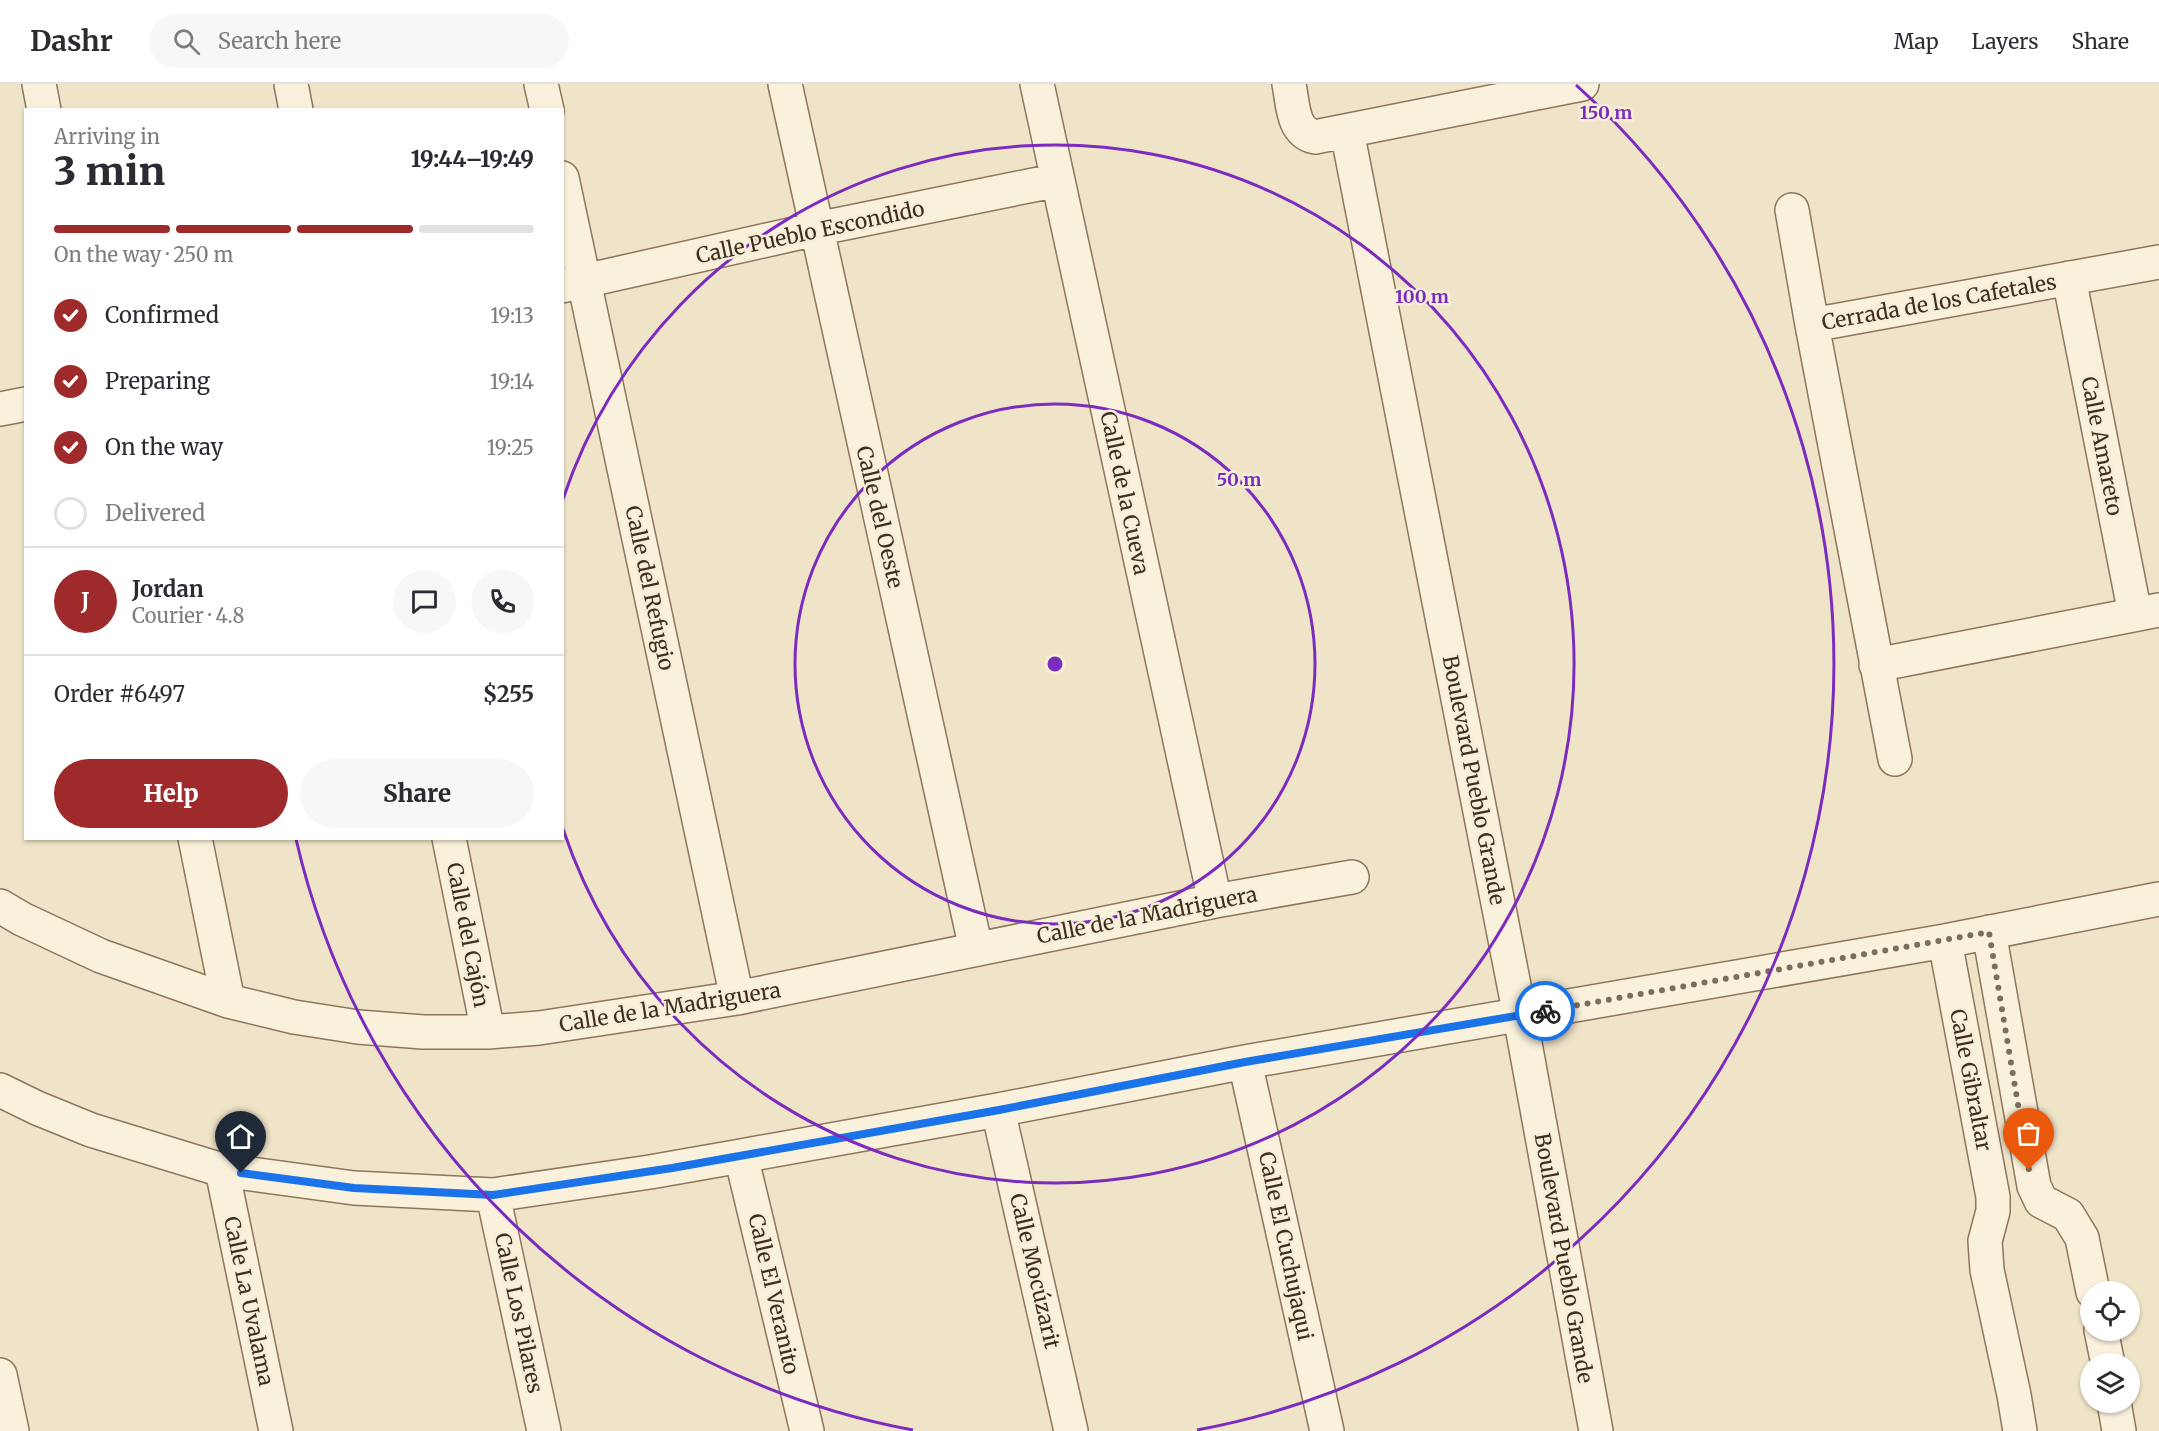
<!DOCTYPE html>
<meta charset="utf-8">
<style>
body{margin:0;font-family:Merriweather,serif;background:#f7f7f7;color:#2b2b33;height:100vh;display:flex;flex-direction:column;font-size:22px;white-space:nowrap}
*{box-sizing:border-box;margin:0}
p{font-size:20px;color:#7c7c81}
.icon{flex:none;width:33px;height:33px;fill:none;stroke:currentColor;stroke-width:2;stroke-linecap:round;stroke-linejoin:round}
.map{position:relative;flex:1;overflow:hidden}
.sheet{position:absolute;left:24px;top:24px;width:540px;height:732px;display:flex;flex-direction:column;background:#fff;border-radius:0px;box-shadow:0 2px 4px #0004}
.sheet>*{flex:none}
.fabs{position:absolute;left:2080px;top:1197px;display:grid;gap:12px}
.fabs a{display:grid;place-items:center;width:60px;height:60px;border-radius:50%;background:#fff;box-shadow:0 2px 4px #0004;font-size:30px}
.pin{position:absolute;display:grid;place-items:center;width:51px;height:51px;color:#fff;margin:-62px -26px;border-radius:50% 50% 50% 0;rotate:-45deg;box-shadow:0 0 6px #0007}
.pin .icon{rotate:45deg}
.courier{position:absolute;display:grid;place-items:center;width:60px;height:60px;margin:-30px;border:4px solid #1a73e8;border-radius:50%;background:#fff;color:#222;box-shadow:0 2px 8px #0007}
.head em{font-style:normal;font-weight:800}
.head div{display:flex;flex-direction:column-reverse}
.head{display:flex;align-items:center;justify-content:space-between;height:102px;padding:0 30px}
h1{font-size:39px;font-weight:800;line-height:45px}
.bar{display:grid;grid-template-columns:repeat(4,1fr);gap:9px 6px;align-content:center;height:72px;padding:0 30px}
.bar i{height:8px;border-radius:4px;background:#e1e1e2}
.bar .selected{background:#9e2a2b}
.bar p{grid-column:span 4}
.line{display:flex;align-items:center;gap:15px;padding:0 30px;border-top:2px solid #e1e1e2}
.line div{flex:1}
.round{display:grid;place-items:center;flex:none;width:63px;height:63px;border-radius:32px;background:#f7f7f7}
ol{padding:0 30px;list-style:none}
li{display:flex;align-items:center;gap:18px;height:66px}
li p{margin-inline-start:auto}
li .icon{padding:6px;border-radius:50%;background:#9e2a2b;color:#fff;stroke-width:4}
li:last-child{color:#7c7c81}
li i{width:33px;height:33px;border:3px solid #e1e1e2;border-radius:50%}
.button{display:flex;gap:12px;margin-top:auto;padding:12px 30px}
.button a{flex:1;height:69px;border-radius:36px;background:#9e2a2b;color:#fff;font-size:24px;font-weight:800;line-height:69px;text-align:center}
.button a+a{background:#f7f7f7;color:#2b2b33}
header{display:flex;align-items:center;gap:36px;box-sizing:border-box;height:84px;padding:0 30px;background:#fff;border-bottom:2px solid #e1e1e2}
header strong{font-size:28px}
nav{display:flex;gap:33px;margin-inline-start:auto;font-size:21px}
.search{width:420px;height:54px;background:#f7f7f7;display:flex;align-items:center;gap:15px;box-sizing:border-box;padding:0 21px;border-radius:33px;color:#7c7c81;font-size:22px}
.map>svg:first-child{display:block}
.lines{fill:none;stroke-linecap:round;stroke-linejoin:round}
.minor-casing{stroke:#8d765c;stroke-width:36}
.minor{stroke:#faf1dc;stroke-width:33}
.done{stroke:#7c6e5b;stroke-width:6;stroke-dasharray:0 10.8}
.route{stroke:#1a73e8;stroke-width:8}
.ring{fill:none;stroke:#7b2cbf;stroke-width:3}
.labels{text-anchor:middle;dominant-baseline:central;stroke-width:5;stroke-linejoin:round;paint-order:stroke}
.street-label{font-size:21px;fill:#3d2e20;stroke:#f7eed8}
.centre{fill:#7b2cbf;stroke:#f7eed8;stroke-width:3}
.ring-label{font-size:18px;text-anchor:middle;font-weight:bold;fill:#7b2cbf;stroke:#f7eed8;stroke-width:5;stroke-linejoin:round;paint-order:stroke}
</style>
<header>
<strong>Dashr</strong>
<div class="search"><svg class="icon" aria-label="search" viewBox="0 0 24 24"><circle cx="10" cy="10" r="6"/><path d="M15 15l6 6"/></svg>Search here</div>
<nav><a>Map</a><a>Layers</a><a>Share</a></nav>
</header>
<div class="map">
<svg width="2159" height="1347" viewBox="0 0 2159 1347">
<rect width="100%" height="100%" fill="#f0e4c8"/>
<g class="lines">
<defs>
<path id="minor" d="M 39,0 L 44,26
M 291,0 L 296,26
M 541,0 L 547,26
M 785,0 L 976,865
M 1037,0 L 1215,817
M 1289,0 C 1293,20 1292,48 1315,53 L 1582,0
M 1347,47 L 1520,932 L 1596,1347
M 562,94 L 737,914
M 1792,126 L 1812,241 L 1895,675
M 2069,194 L 2135,530
M 562,202 L 816,145 L 1058,96
M 1812,241 L 2159,178
M 0,325 L 26,320
M 1876,581 L 2159,526
M 195,754 L 228,917
M 449,754 L 488,948
M 0,822 L 22,835 L 101,872 L 228,917 L 294,933 L 358,943 L 423,948 L 488,948 L 539,944 L 737,914 L 1215,817 L 1352,793
M 1989,848 L 2034,1102 L 2041,1117 L 2068,1131 L 2082,1154 L 2093,1208
M 1945,857 L 1993,1113 L 1993,1127 L 1985,1157 L 1987,1186 L 2014,1311 L 2020,1347
M 1245,978 L 1327,1347
M 0,1006 L 37,1024 L 91,1046 L 222,1086 L 354,1104 L 493,1111 L 650,1088 L 741,1072 L 998,1026 L 1245,978 L 1945,857 L 2159,815
M 998,1026 L 1071,1347
M 741,1072 L 807,1347
M 222,1086 L 276,1347
M 493,1111 L 544,1347
M 2101,1246 L 2108,1280
M 0,1291 L 12,1347
M 2114,1318 L 2119,1347"/>
</defs>
<!-- minor casing -->
<use href="#minor" class="minor-casing"/>
<!-- minor -->
<use href="#minor" class="minor"/>
</g>
<g class="lines">
<!-- done -->
<path class="done" d="M 1545,927 L 1989,848 L 2029,1086"/>
<!-- route -->
<path class="route" d="M 241,1089 L 354,1104 L 493,1111 L 672,1084 L 999,1026 L 1245,978 L 1545,927"/>
</g>
<!-- distance rings -->
<g class="ring">
<circle cx="1055" cy="580" r="260"/>
<path d="M563 415A519 519 0 1 1 563 745"/>
<path d="M913 1346A779 779 0 0 1 296 755M1576 1A779 779 0 0 1 1197 1346"/>
</g>
<g class="labels">
<!-- street labels -->
<g class="street-label">
<text transform="translate(810 148) rotate(-12)">Calle Pueblo Escondido</text>
<text transform="translate(1939 218) rotate(-10)">Cerrada de los Cafetales</text>
<text transform="translate(2102 362) rotate(79)">Calle Amareto</text>
<text transform="translate(1125 409) rotate(78)">Calle de la Cueva</text>
<text transform="translate(880 433) rotate(77)">Calle del Oeste</text>
<text transform="translate(650 504) rotate(78)">Calle del Refugio</text>
<text transform="translate(1474 696) rotate(79)">Boulevard Pueblo Grande</text>
<text transform="translate(1147 831) rotate(-11)">Calle de la Madriguera</text>
<text transform="translate(468 851) rotate(79)">Calle del Cajón</text>
<text transform="translate(670 923) rotate(-9)">Calle de la Madriguera</text>
<text transform="translate(1971 996) rotate(79)">Calle Gibraltar</text>
<text transform="translate(1286 1162) rotate(78)">Calle El Cuchujaqui</text>
<text transform="translate(1564 1174) rotate(80)">Boulevard Pueblo Grande</text>
<text transform="translate(1035 1187) rotate(77)">Calle Mocúzarit</text>
<text transform="translate(774 1210) rotate(77)">Calle El Veranito</text>
<text transform="translate(249 1217) rotate(78)">Calle La Uvalama</text>
<text transform="translate(519 1229) rotate(78)">Calle Los Pilares</text>
</g>
</g>
<circle cx="1055" cy="580" r="9" class="centre"/>
<g class="ring-label">
<text x="1606" y="35">150 m</text>
<text x="1422" y="219">100 m</text>
<text x="1239" y="402">50 m</text>
</g>
</svg>
<div class="fabs">
<a><svg class="icon" aria-label="locate" viewBox="0 0 24 24"><circle cx="12" cy="12" r="6"/><path d="M12 2v4M12 18v4M2 12h4M18 12h4"/></svg></a>
<a><svg class="icon" aria-label="layers" viewBox="0 0 24 24"><path d="M12 4l9 5-9 5-9-5zM3 14l9 5 9-5"/></svg></a>
</div>
<div class="pin" style="left:2029px;top:1086px;background:#ea580c"><svg class="icon" aria-label="bag" viewBox="0 0 24 24"><path d="M5 8h14l-1 12H6zM9 8a3 3 0 0 1 6 0"/></svg></div>
<div class="pin" style="left:241px;top:1089px;background:#1f2937"><svg class="icon" aria-label="home" viewBox="0 0 24 24"><path d="M3 11l9-7 9 7M6 9v11h12V9"/></svg></div>
<div class="courier" style="left:1545px;top:927px"><svg class="icon" aria-label="bike" viewBox="0 0 24 24"><circle cx="6" cy="16" r="4"/><circle cx="18" cy="16" r="4"/><path d="M6 16l4-8h5l3 8M10 8l3 8H6M13 5h3"/></svg></div>
<section class="sheet">
<div class="head"><div><h1>3 min</h1><p>Arriving in</p></div><em>19:44–19:49</em></div>
<div class="bar"><i class="selected"></i><i class="selected"></i><i class="selected"></i><i></i><p>On the way · 250 m</p></div>
<ol>
<li><svg class="icon" aria-label="check" viewBox="0 0 24 24"><path d="M5 12l5 5 9-10"/></svg>Confirmed<p>19:13</p></li>
<li><svg class="icon" aria-label="check" viewBox="0 0 24 24"><path d="M5 12l5 5 9-10"/></svg>Preparing<p>19:14</p></li>
<li><svg class="icon" aria-label="check" viewBox="0 0 24 24"><path d="M5 12l5 5 9-10"/></svg>On the way<p>19:25</p></li>
<li><i></i>Delivered</li>
</ol>
<div class="line" style="height:108px"><b class="round" style="background:#9e2a2b;color:#fff">J</b><div><b>Jordan</b><p>Courier · 4.8</p></div><a class="round"><svg class="icon" aria-label="chat" viewBox="0 0 24 24"><path d="M4 5h16v11H9l-5 4z"/></svg></a><a class="round"><svg class="icon" aria-label="phone" viewBox="0 0 24 24"><path d="M5 4h4l2 5-3 2q2 4 5 5l2-3 5 2v4C11 20 4 13 5 4z"/></svg></a></div>
<div class="line" style="height:78px"><div>Order #6497</div><b>$255</b></div>
<div class="button"><a>Help</a><a>Share</a></div>
</section>
</div>
